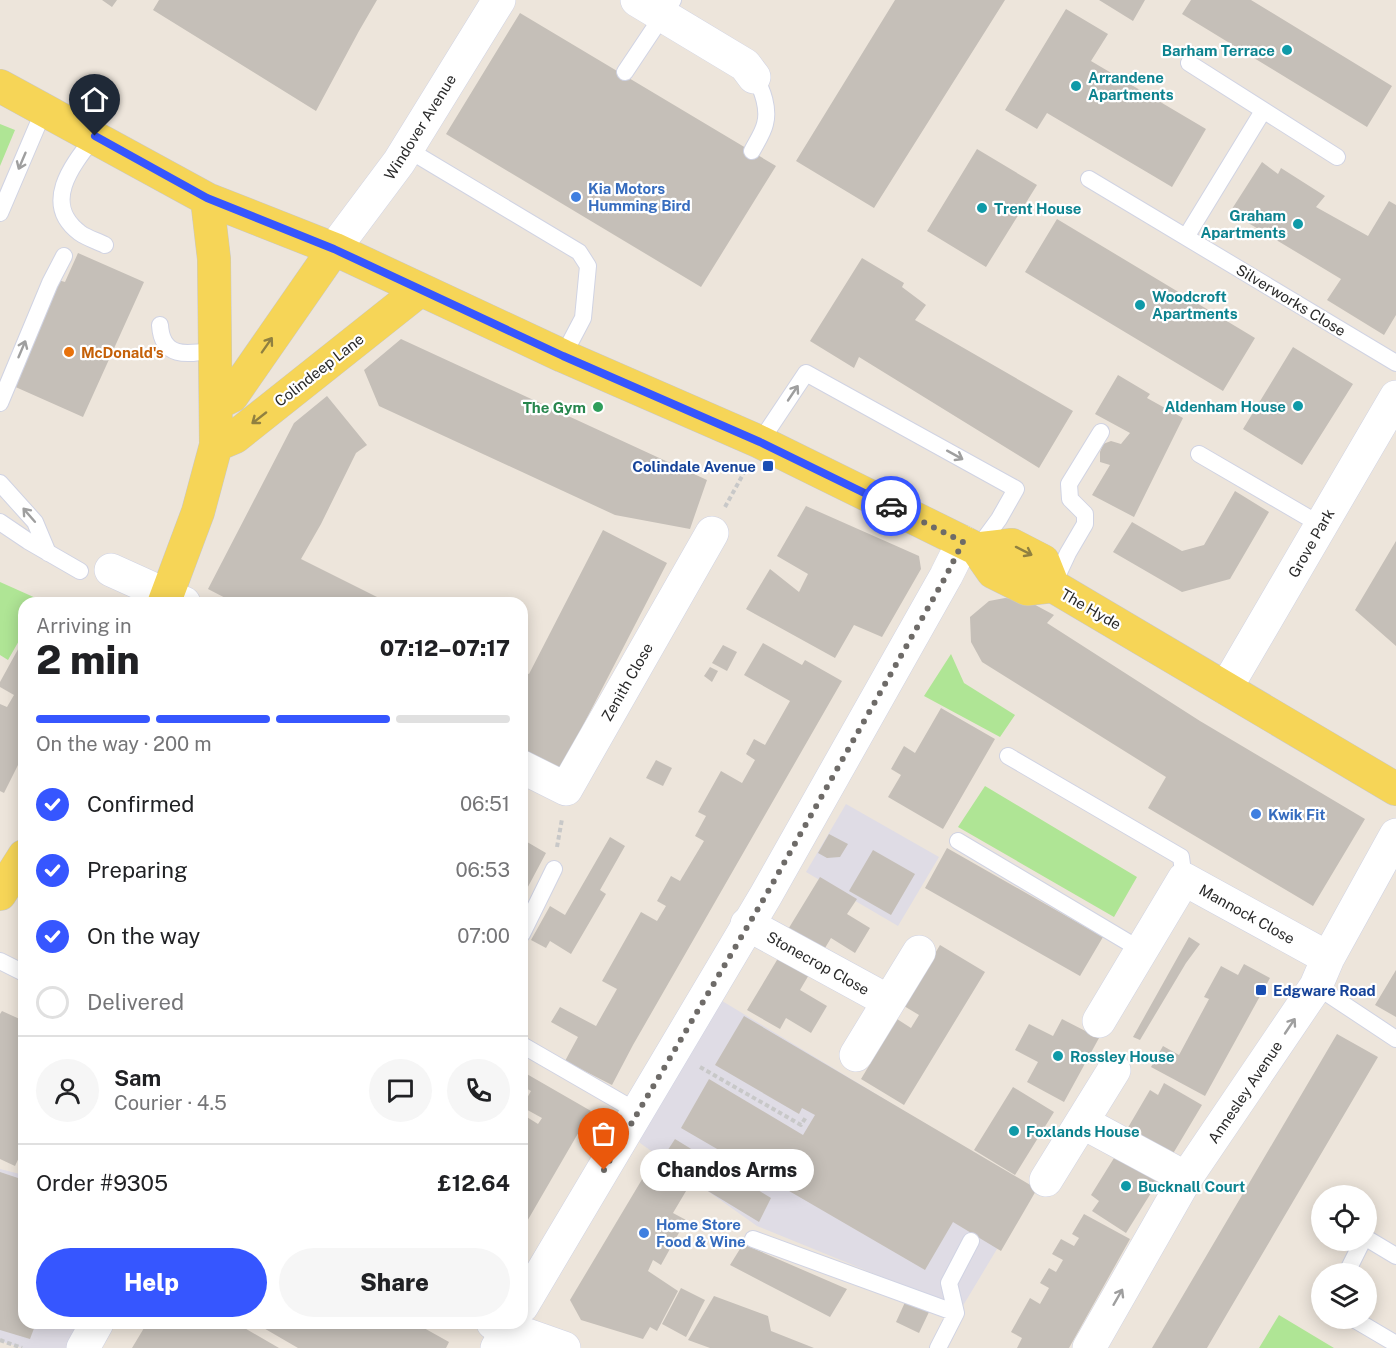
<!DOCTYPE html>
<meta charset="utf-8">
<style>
body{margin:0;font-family:"Public Sans",sans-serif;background:#f6f6f6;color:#202124;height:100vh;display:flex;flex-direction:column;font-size:22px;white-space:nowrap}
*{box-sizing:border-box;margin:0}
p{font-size:20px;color:#757577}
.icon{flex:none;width:33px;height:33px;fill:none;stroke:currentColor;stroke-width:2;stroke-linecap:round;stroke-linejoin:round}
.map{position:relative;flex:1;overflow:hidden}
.side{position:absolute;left:18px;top:597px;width:510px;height:732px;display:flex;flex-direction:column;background:#fff;border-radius:18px;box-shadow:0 3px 15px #0003}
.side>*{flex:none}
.fabs{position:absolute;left:1311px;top:1185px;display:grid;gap:12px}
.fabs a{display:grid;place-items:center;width:66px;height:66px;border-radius:50%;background:#fff;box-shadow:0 3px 15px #0003;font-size:30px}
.pin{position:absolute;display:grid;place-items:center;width:51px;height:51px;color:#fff;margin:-62px -26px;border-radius:50% 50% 50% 0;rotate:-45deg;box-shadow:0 0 6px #0007}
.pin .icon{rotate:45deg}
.courier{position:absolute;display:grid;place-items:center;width:60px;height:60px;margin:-30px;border:4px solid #3656ff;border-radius:50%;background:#fff;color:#222;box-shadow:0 2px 8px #0007}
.bubble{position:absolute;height:42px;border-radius:21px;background:#fff;box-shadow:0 3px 15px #0003;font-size:20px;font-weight:800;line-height:42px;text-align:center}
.overview em{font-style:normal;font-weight:800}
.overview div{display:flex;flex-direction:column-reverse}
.overview{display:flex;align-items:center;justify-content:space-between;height:102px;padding:0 18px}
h1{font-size:39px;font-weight:800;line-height:45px}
.bar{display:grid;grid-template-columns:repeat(4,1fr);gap:9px 6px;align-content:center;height:72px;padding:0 18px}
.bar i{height:8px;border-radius:4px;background:#e0e0e0}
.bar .current{background:#3656ff}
.bar p{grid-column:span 4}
.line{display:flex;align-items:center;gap:15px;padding:0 18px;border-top:2px solid #e0e0e0}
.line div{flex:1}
.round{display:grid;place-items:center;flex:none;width:63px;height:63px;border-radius:32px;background:#f6f6f6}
ol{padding:0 18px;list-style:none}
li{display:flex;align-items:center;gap:18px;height:66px}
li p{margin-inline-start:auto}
li .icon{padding:6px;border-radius:50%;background:#3656ff;color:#fff;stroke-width:4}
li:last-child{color:#757577}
li i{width:33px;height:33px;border:3px solid #e0e0e0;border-radius:50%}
.button{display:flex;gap:12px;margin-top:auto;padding:12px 18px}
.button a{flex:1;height:69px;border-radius:36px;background:#3656ff;color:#fff;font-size:24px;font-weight:800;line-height:69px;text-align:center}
.button a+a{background:#f6f6f6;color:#202124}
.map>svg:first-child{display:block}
.industrial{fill:#dfdce5}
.green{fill:#afe595}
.building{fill:#c5bfb8}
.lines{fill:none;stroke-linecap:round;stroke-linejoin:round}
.lane-casing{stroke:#d0d3e3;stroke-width:18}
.street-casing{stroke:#d0d3e3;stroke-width:34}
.secondary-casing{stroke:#d0d3e3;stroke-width:34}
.primary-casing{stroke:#c8c8c8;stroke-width:34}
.path{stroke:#c8c8c8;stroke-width:4;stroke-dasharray:4.5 3;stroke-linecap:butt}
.lane{stroke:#fff;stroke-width:16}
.street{stroke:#fff;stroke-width:33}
.secondary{stroke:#fff;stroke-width:33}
.primary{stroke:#f6d557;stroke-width:33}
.oneway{stroke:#9f9f9f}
.oneway2{stroke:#908040}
.done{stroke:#6e6b68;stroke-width:6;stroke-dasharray:0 10.8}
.route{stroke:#3656ff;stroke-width:8}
.culture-dot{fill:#0f9aa8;stroke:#fff;stroke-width:2}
.shop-dot{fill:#3f7fe0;stroke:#fff;stroke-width:2}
.food-dot{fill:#e8710a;stroke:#fff;stroke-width:2}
.leisure-dot{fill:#2e9e5b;stroke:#fff;stroke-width:2}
.transit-dot{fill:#1a4fb4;stroke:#fff;stroke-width:2}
.labels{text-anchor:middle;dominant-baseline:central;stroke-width:4.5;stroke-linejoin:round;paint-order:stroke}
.culture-label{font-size:15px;font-weight:bold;fill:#0d838f;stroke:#fff;text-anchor:start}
.street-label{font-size:15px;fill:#2a2a2a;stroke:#fff}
.shop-label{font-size:15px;font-weight:bold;fill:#366cbe;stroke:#fff;text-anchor:start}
.food-label{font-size:15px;font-weight:bold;fill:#c56008;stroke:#fff;text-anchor:start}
.leisure-label{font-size:15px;font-weight:bold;fill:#27864d;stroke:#fff;text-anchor:end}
.transit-label{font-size:15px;font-weight:bold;fill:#164399;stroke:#fff;text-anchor:end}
</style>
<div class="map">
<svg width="1396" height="1348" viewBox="0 0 1396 1348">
<rect width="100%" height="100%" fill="#ede5db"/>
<!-- industrial -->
<path class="industrial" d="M 846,804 L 939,857 L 898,926 L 806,872 Z
M 704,990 L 1033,1189 L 961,1309 L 757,1226 L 640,1143 L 638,1112 Z
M 0,1169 L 24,1175 L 24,1323 L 81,1323 L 78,1348 L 22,1348 L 0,1341 Z"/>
<!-- green -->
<path class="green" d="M 0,124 L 15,130 L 0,166 Z
M 0,582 L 47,603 L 24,603 L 24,632 L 8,660 L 0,655 Z
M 951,654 L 964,683 L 1015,715 L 1000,737 L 924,696 Z
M 985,786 L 1137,877 L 1114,917 L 958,827 Z
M 1279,1315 L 1334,1348 L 1259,1348 Z"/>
<!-- building -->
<path class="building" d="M 102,0 L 117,0 L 112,7 Z
M 159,0 L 377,0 L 359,31 L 316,111 L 153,10 Z
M 895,0 L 1005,0 L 874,208 L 796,161 Z
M 1099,0 L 1145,0 L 1133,21 Z
M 1191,0 L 1251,0 L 1392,86 L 1367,127 L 1182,14 Z
M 1066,9 L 1108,34 L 1091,61 L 1206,129 L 1172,187 L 1047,113 L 1037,129 L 1005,110 Z
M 520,13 L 776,166 L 701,287 L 446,134 Z
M 977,149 L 1037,185 L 986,267 L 927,231 Z
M 1262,162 L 1278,174 L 1281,168 L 1325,196 L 1316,207 L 1368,236 L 1389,201 L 1396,205 L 1396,315 L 1384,335 L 1327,300 L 1341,279 L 1230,212 Z
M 1057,219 L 1255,338 L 1223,391 L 1025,272 Z
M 78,253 L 144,282 L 83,417 L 11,385 L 58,280 L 65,282 Z
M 862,258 L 904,283 L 902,287 L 926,305 L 915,320 L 1073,411 L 1039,468 L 859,357 L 854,368 L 810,341 Z
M 401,339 L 707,480 L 690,529 L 615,515 L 379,406 L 364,370 Z
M 1293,347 L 1353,384 L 1302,465 L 1243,429 Z
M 1118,375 L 1150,394 L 1147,398 L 1183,418 L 1134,517 L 1092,495 L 1110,465 L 1100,462 L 1100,452 L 1103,444 L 1111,441 L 1121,444 L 1130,433 L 1095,414 Z
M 327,396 L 367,445 L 356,453 L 321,524 L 301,559 L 389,603 L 235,603 L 208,589 L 294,423 Z
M 1235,491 L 1269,512 L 1230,579 L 1182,592 L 1113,552 L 1132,522 L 1182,551 L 1204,545 Z
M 806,506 L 919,556 L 921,569 L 882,637 L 854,625 L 835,658 L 746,609 L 770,569 L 799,592 L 808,574 L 777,556 Z
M 603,530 L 667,563 L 560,770 L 522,750 L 522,671 L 529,674 Z
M 1396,541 L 1396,646 L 1355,610 Z
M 1005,598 L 1026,600 L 1054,615 L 1047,623 L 1200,721 L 1365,819 L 1313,906 L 1148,808 L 1166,777 L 982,662 L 971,642 L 970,617 L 989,601 Z
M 22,642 L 24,644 L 24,753 L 4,793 L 0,791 L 0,704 L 7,707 L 14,695 L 0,687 L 0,682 Z
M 763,643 L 802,665 L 805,660 L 842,681 L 633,1045 L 612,1085 L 565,1061 L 578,1037 L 551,1022 L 560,1007 L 596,1026 L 617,989 L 602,981 L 641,912 L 657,921 L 666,906 L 657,901 L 671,876 L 680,881 L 704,841 L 695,836 L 706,816 L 698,812 L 721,771 L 742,783 L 755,760 L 746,754 L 754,739 L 765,745 L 790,701 L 744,675 Z
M 723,645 L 737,652 L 727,671 L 712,663 Z
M 710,667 L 718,671 L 712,682 L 704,676 Z
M 941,708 L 995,739 L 943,829 L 888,797 L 901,775 L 891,769 L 904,746 L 915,753 Z
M 656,760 L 672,768 L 663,786 L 646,778 Z
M 829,834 L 848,844 L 840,857 L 827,858 L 818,853 Z
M 610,837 L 625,846 L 600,890 L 606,894 L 571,954 L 550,941 L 546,948 L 531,940 L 550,906 L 565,915 Z
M 522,839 L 546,853 L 522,898 Z
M 947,848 L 1103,937 L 1080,976 L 925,888 Z
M 873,850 L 915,874 L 891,915 L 849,891 Z
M 820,877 L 857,899 L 847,914 L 870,928 L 855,953 L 831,938 L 819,958 L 784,936 Z
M 1189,937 L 1200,944 L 1186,963 L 1140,1040 L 1133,1037 Z
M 940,945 L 985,972 L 904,1105 L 861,1079 L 897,1019 L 911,1028 L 919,1015 L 904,1006 Z
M 780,955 L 810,973 L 800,990 L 827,1006 L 811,1033 L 786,1018 L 780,1029 L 747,1010 Z
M 1244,964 L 1270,978 L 1205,1096 L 1151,1067 L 1163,1046 L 1179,1055 L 1209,999 L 1204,997 L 1221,966 L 1238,975 Z
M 1396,970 L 1396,1017 L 1375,1005 Z
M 2,1011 L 24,1021 L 24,1147 L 15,1166 L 0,1159 L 0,1014 Z
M 744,1016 L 1037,1189 L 1001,1251 L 953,1222 L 925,1270 L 681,1128 L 709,1079 L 803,1135 L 815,1115 L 802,1108 L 799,1114 L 715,1065 Z
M 1062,1019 L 1099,1038 L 1064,1102 L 1027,1082 L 1038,1062 L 1015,1050 L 1029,1024 L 1053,1036 Z
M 1337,1034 L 1378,1057 L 1207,1348 L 1152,1348 Z
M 525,1073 L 591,1111 L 522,1230 L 522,1114 L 538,1124 L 542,1118 L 522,1107 L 531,1091 L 522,1086 L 522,1079 Z
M 1164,1083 L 1202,1105 L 1168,1162 L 1123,1136 L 1150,1090 L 1158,1095 Z
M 1013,1087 L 1054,1112 L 1015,1175 L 974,1150 Z
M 675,1139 L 771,1198 L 759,1222 L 660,1162 Z
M 1119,1150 L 1161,1177 L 1126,1233 L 1092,1211 L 1099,1201 L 1091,1195 Z
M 650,1166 L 689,1186 L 673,1213 L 686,1220 L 661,1265 L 653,1260 L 648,1271 L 678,1291 L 657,1331 L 650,1327 L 643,1339 L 581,1320 L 570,1300 Z
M 0,1172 L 24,1180 L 24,1323 L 36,1323 L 30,1339 L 0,1330 Z
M 1084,1214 L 1130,1239 L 1069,1348 L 1017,1348 L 1022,1338 L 1011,1332 L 1030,1298 L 1040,1304 L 1049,1288 L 1040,1283 L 1049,1268 L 1056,1272 L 1063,1260 L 1052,1254 L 1061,1239 L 1074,1246 L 1079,1238 L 1072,1234 Z
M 743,1244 L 847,1289 L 830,1317 L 730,1265 Z
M 681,1288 L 705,1300 L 686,1337 L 662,1324 Z
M 714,1296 L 768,1316 L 771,1331 L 814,1348 L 710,1348 L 688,1340 Z
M 906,1300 L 929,1312 L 919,1333 L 896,1322 Z
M 147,1323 L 236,1323 L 279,1348 L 132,1348 Z
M 255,1323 L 415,1323 L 449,1342 L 446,1348 L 298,1348 Z"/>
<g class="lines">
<defs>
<path id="lane" d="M 1189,63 L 1337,157
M 625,72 L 673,0
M 95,136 C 74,163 40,203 80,233 C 87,238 97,241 105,245
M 407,149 L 579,252 L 588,266 L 583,318 L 563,356
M 752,151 C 756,143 763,133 765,124 C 769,110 763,89 754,77
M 1089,179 L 1396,363
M 0,213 L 44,110
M 1186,237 L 1263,111
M 160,325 C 162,360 189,354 215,350
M 0,403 L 50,283 L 64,256
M 760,442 L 806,373 L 1016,489 L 999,519 L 977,549
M 1199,454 L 1321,525
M 0,483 L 35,522 L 48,553
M 0,522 L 28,541 L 80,571
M 1053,585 L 1068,553 L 1085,524 L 1085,514 L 1070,499 L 1069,484 L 1101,432
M 1008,756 L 1181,857 L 1184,879
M 958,841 L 1141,950
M 522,934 L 554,869
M 0,961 L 24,973
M 1316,986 L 1396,1039
M 522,1045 L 638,1112
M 1366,1238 L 1396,1256
M 753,1239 L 956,1313
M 1346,1274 L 1363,1240
M 1352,1318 L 1396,1344
M 938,1348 L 956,1313 L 949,1283 L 971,1241"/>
<path id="street" d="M 637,0 L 745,65 L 754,77
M 334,249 L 399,162 L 499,0
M 111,570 L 184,603
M 1226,688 L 1396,397
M 522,767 L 566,789 L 712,533
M 747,924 L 888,1001
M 1099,1021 L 1184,879 L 1328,958
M 856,1055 L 919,952
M 1082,1122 L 1186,1178
M 1046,1180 L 1114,1070
M 493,1323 L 564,1348
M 83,1348 L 97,1323
M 1089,1348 L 1186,1178 L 1316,986 L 1328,958 L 1396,835"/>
<path id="secondary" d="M 522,1306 L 766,895 L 946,576 L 963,542
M 497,1348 L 512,1323"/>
<path id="primary" d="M 0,86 L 207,199 L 334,249 L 563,356 L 760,442 L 977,549 L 993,572 L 1027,589 L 1053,586 L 1396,789
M 216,404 L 232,396 L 334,249
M 216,445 L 235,437 L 420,290
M 977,549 L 1012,545 L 1043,561 L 1053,586
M 164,603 L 198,512 L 216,445 L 214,259 L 207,199
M 0,894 L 24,856"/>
</defs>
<!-- lane casing -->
<use href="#lane" class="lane-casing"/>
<!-- street casing -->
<use href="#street" class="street-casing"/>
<!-- secondary casing -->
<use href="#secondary" class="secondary-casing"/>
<!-- primary casing -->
<use href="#primary" class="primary-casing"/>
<!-- path -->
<path class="path" d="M 725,507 L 746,469
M 557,847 L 562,819
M 700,1067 L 801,1125 L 806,1117
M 0,1340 L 22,1348"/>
<!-- lane -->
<use href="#lane" class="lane"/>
<!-- street -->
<use href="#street" class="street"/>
<!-- secondary -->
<use href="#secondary" class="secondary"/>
<!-- primary -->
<use href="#primary" class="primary"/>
</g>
<!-- one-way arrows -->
<defs><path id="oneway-shaft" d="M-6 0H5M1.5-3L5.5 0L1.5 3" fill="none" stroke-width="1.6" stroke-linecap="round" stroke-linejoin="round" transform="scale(1.5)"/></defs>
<g class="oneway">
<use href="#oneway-shaft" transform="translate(22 161) rotate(113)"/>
<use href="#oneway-shaft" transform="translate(22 349) rotate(-67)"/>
<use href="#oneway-shaft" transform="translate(793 393) rotate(-56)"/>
<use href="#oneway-shaft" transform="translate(955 455) rotate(29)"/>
<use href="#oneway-shaft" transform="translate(29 515) rotate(-131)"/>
<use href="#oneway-shaft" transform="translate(1290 1026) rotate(-56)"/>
<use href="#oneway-shaft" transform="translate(1118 1297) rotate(-60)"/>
</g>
<g class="oneway2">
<use href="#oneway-shaft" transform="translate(267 345) rotate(-55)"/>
<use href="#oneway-shaft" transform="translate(259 418) rotate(142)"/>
<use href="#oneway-shaft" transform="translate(1024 551) rotate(27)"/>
</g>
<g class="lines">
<!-- done -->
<path class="done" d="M 604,1170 L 766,895 L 946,576 L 963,542 L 891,506"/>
<!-- route -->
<path class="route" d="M 95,136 L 207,198 L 334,249 L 563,356 L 760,442 L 891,506"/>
</g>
<!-- markers -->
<g class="culture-dot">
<circle cx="1287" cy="50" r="6"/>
<circle cx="1076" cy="86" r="6"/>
<circle cx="982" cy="208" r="6"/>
<circle cx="1298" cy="224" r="6"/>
<circle cx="1140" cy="305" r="6"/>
<circle cx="1298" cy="406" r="6"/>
<circle cx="1058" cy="1056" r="6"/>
<circle cx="1014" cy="1131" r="6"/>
<circle cx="1126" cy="1186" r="6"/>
</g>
<g class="shop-dot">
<circle cx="576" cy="197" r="6"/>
<circle cx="1256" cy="814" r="6"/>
<circle cx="644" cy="1233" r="6"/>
</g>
<circle class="food-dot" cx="69" cy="352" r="6"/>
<circle class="leisure-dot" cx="598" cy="407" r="6"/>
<g class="transit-dot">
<rect x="762" y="460" width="12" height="12" rx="3"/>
<rect x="1255" y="984" width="12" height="12" rx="3"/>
</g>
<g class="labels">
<!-- culture labels -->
<g class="culture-label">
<text x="1275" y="50" text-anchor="end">Barham Terrace</text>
<text x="1088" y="77">Arrandene<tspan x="1088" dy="17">Apartments</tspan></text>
<text x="994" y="208">Trent House</text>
<text x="1286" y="215" text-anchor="end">Graham<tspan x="1286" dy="17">Apartments</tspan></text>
<text x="1152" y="296">Woodcroft<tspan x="1152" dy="17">Apartments</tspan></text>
<text x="1286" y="406" text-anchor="end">Aldenham House</text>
<text x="1070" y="1056">Rossley House</text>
<text x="1026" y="1131">Foxlands House</text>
<text x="1138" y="1186">Bucknall Court</text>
</g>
<!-- street labels -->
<g class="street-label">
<text transform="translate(420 127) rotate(-58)">Windover Avenue</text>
<text transform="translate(1291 300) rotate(31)">Silverworks Close</text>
<text transform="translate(319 370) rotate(-38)">Colindeep Lane</text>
<text transform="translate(1311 543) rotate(-60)">Grove Park</text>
<text transform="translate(1091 609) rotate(30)">The Hyde</text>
<text transform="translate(627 682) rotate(-60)">Zenith Close</text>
<text transform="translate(1247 914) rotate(29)">Mannock Close</text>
<text transform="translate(818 963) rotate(29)">Stonecrop Close</text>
<text transform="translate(1245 1092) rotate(-56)">Annesley Avenue</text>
</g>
<!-- shop labels -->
<g class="shop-label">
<text x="588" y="188">Kia Motors<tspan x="588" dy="17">Humming Bird</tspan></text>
<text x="1268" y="814">Kwik Fit</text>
<text x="656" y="1224">Home Store<tspan x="656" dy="17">Food &amp; Wine</tspan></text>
</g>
<!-- food labels -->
<g class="food-label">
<text x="81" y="352">McDonald's</text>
</g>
<!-- leisure labels -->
<g class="leisure-label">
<text x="586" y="407">The Gym</text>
</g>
<!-- transit labels -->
<g class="transit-label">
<text x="756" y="466">Colindale Avenue</text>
<text x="1273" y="990" text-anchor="start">Edgware Road</text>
</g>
</g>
</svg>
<div class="fabs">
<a><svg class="icon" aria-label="locate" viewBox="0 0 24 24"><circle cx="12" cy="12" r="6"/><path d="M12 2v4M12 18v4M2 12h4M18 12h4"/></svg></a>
<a><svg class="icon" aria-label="layers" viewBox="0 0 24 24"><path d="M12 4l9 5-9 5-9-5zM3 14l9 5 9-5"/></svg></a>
</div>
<div class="pin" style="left:604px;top:1170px;background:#ea580c"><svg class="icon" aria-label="bag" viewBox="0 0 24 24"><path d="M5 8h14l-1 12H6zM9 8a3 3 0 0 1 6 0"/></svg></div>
<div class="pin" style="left:95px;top:136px;background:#1f2937"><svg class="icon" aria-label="home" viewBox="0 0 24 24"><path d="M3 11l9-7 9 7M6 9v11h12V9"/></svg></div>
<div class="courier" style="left:891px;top:506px"><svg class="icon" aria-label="car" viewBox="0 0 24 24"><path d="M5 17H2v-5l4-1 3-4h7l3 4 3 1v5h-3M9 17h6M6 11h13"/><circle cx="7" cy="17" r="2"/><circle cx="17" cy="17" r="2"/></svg></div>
<div class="bubble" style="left:640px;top:1149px;width:174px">Chandos Arms</div>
<section class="side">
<div class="overview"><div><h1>2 min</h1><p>Arriving in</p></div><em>07:12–07:17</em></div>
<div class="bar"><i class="current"></i><i class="current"></i><i class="current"></i><i></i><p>On the way · 200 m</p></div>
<ol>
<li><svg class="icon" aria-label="check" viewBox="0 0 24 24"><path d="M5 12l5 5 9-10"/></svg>Confirmed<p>06:51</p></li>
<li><svg class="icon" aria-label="check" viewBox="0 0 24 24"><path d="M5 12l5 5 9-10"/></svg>Preparing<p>06:53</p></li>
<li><svg class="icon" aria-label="check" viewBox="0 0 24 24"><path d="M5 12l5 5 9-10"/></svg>On the way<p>07:00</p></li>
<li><i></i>Delivered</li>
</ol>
<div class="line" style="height:108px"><a class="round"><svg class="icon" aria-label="person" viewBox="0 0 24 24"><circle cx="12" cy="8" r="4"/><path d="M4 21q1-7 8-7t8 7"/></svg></a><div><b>Sam</b><p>Courier · 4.5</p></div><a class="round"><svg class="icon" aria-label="chat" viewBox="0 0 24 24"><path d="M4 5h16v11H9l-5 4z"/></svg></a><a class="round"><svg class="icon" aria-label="phone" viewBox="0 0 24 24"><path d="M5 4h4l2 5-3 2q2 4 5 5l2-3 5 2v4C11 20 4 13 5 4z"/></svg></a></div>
<div class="line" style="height:78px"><div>Order #9305</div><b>£12.64</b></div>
<div class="button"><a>Help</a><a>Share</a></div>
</section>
</div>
